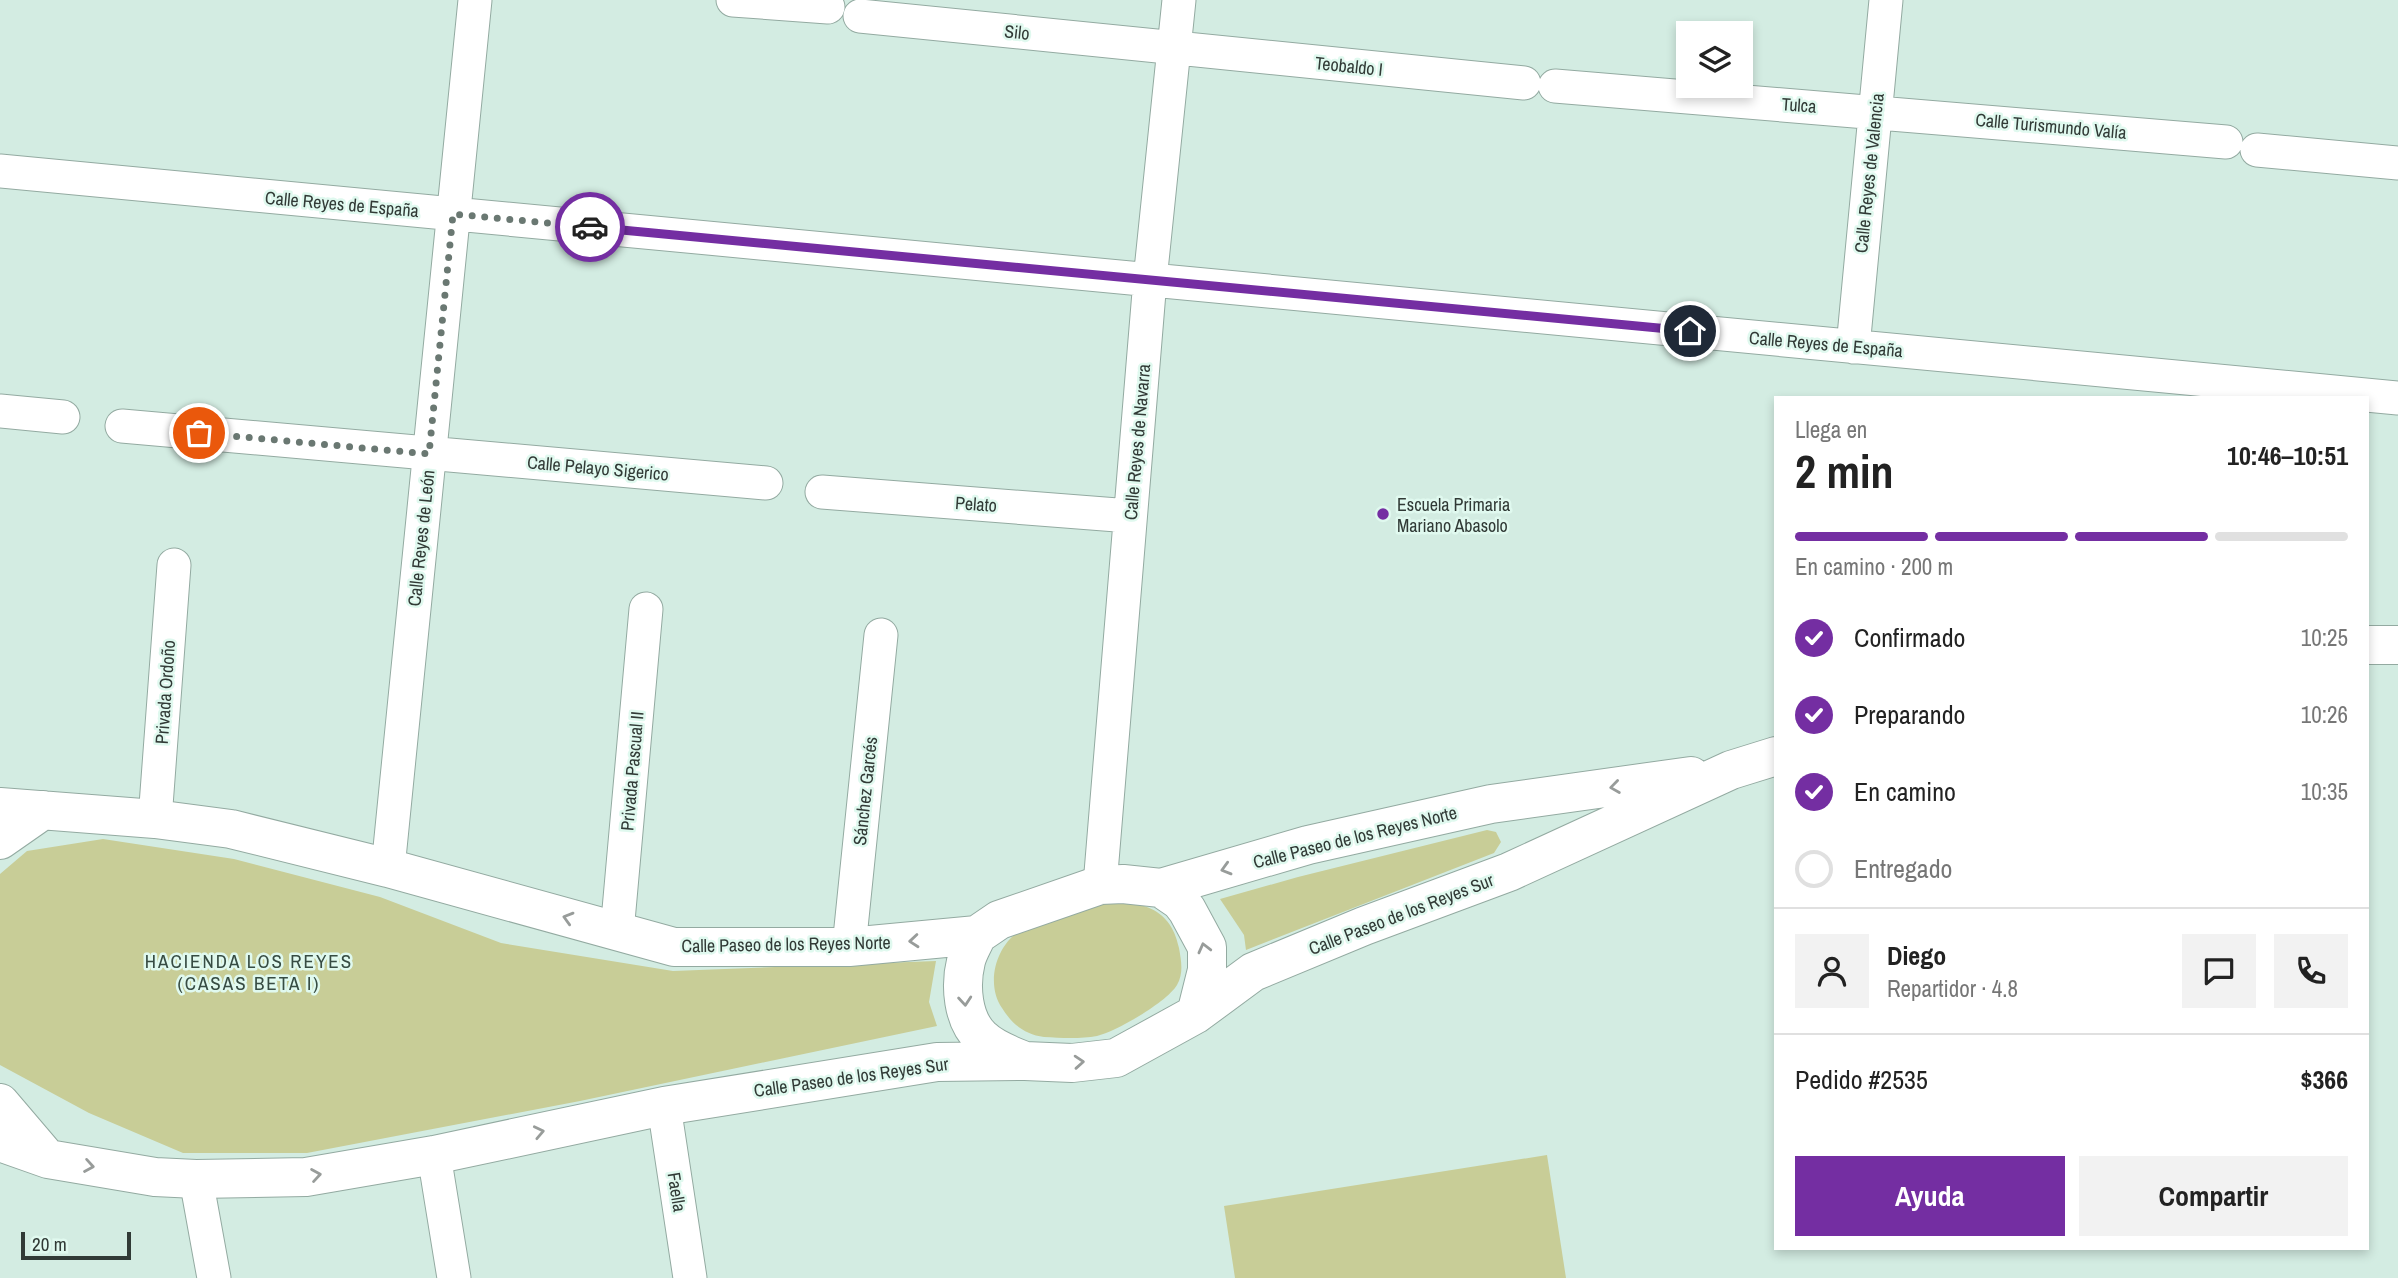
<!DOCTYPE html>
<html lang="es">
<meta charset="utf-8">
<style>
body{margin:0;font-family:"Archivo Narrow",sans-serif;background:#f2f2f2;color:#222;height:100vh;display:flex;flex-direction:column;font-size:26px;white-space:nowrap}
*{box-sizing:border-box;margin:0}
p{font-size:23px;color:#767676}
.icon{flex:none;width:38px;height:38px;fill:none;stroke:currentColor;stroke-width:2;stroke-linecap:round;stroke-linejoin:round}
.map{position:relative;flex:1;overflow:hidden}
.details{position:absolute;left:1774px;top:396px;width:595px;height:854px;display:flex;flex-direction:column;background:#fff;border-radius:0px;box-shadow:0 4px 10px #0003}
.details>*{flex:none}
.controls{position:absolute;left:1676px;top:21px;display:grid;gap:14px}
.controls a{display:grid;place-items:center;width:77px;height:77px;border-radius:0px;background:#fff;box-shadow:0 4px 10px #0003;font-size:35px}
.scale{position:absolute;left:21px;bottom:18px;width:110px;box-sizing:border-box;padding-left:7px;border:4px solid #313a36;border-top:0;font-size:19px;line-height:24px;white-space:nowrap;color:#313a36;-webkit-text-stroke:5px #e0f9ef;paint-order:stroke}
.pin{position:absolute;display:grid;place-items:center;width:60px;height:60px;color:#fff;margin:-30px;border:4px solid #fff;border-radius:50%;box-shadow:0 2px 7px #0007}
.courier{position:absolute;display:grid;place-items:center;width:70px;height:70px;margin:-35px;border:5px solid #742ea2;border-radius:50%;background:#fff;color:#222;box-shadow:0 2px 9px #0007}
.headline em{font-style:normal;font-weight:700}
.headline div{display:flex;flex-direction:column-reverse}
.headline{display:flex;align-items:center;justify-content:space-between;height:119px;padding:0 21px}
h1{font-size:46px;font-weight:700;line-height:52px}
.bar{display:grid;grid-template-columns:repeat(4,1fr);gap:10px 7px;align-content:center;height:84px;padding:0 21px}
.bar i{height:9px;border-radius:5px;background:#e0e0e0}
.bar .current{background:#742ea2}
.bar p{grid-column:span 4}
.line{display:flex;align-items:center;gap:18px;padding:0 21px;border-top:2px solid #e0e0e0}
.line div{flex:1}
.round{display:grid;place-items:center;flex:none;width:74px;height:74px;border-radius:0px;background:#f2f2f2}
ol{padding:0 21px;list-style:none}
li{display:flex;align-items:center;gap:21px;height:77px}
li p{margin-inline-start:auto}
li .icon{padding:7px;border-radius:50%;background:#742ea2;color:#fff;stroke-width:4}
li:last-child{color:#767676}
li i{width:38px;height:38px;border:4px solid #e0e0e0;border-radius:50%}
.action{display:flex;gap:14px;margin-top:auto;padding:14px 21px}
.action a{flex:1;height:80px;border-radius:0px;background:#742ea2;color:#fff;font-size:28px;font-weight:700;line-height:80px;text-align:center}
.action a+a{background:#f2f2f2;color:#222}
.map>svg:first-child{display:block}
.green{fill:#c8cd97}
.lines{fill:none;stroke-linecap:round;stroke-linejoin:round}
.minor-casing{stroke:#93aaa1;stroke-width:35}
.tertiary-casing{stroke:#93aaa1;stroke-width:40}
.minor{stroke:#fff;stroke-width:33}
.tertiary{stroke:#fff;stroke-width:38}
.oneway{stroke:#989c9a}
.done{stroke:#6a7872;stroke-width:7;stroke-dasharray:0 12.6}
.route{stroke:#742ea2;stroke-width:9}
.poi-dot{fill:#742ea2;stroke:#e0f9ef;stroke-width:2.5}
.labels{text-anchor:middle;dominant-baseline:central;stroke-width:5;stroke-linejoin:round;paint-order:stroke}
.street-label{font-size:18px;fill:#313a36;stroke:#e0f9ef}
.poi-label{font-size:18px;fill:#313a36;stroke:#e0f9ef;text-anchor:start}
.neighbourhood-label{font-size:19px;letter-spacing:2px;fill:#374c43;stroke:#e0f9ef}
</style>
<div class="map">
<svg width="2398" height="1278" viewBox="0 0 2398 1278">
<rect width="100%" height="100%" fill="#d3ece2"/>
<!-- green -->
<path class="green" d="M 1487,830 L 1496,832 L 1501,842 L 1494,853 L 1246,950 L 1244,935 L 1220,899 L 1298,877 Z
M 103,839 L 234,859 L 380,897 L 501,943 L 673,971 L 936,961 L 929,1002 L 937,1026 L 580,1101 L 307,1153 L 183,1153 L 89,1113 L 0,1065 L 0,874 L 27,851 Z
M 1097,899 C 1135,902 1170,903 1179,948 C 1181,960 1184,973 1177,985 C 1167,1002 1117,1031 1097,1036 C 1081,1039 1061,1038 1044,1037 C 1025,1035 1012,1024 1002,1008 C 986,985 995,948 1018,932 C 1025,928 1035,925 1043,922 C 1061,914 1079,907 1097,899 Z
M 1547,1155 L 1566,1278 L 1235,1278 L 1224,1206 Z"/>
<g class="lines">
<defs>
<path id="minor" d="M 733,0 L 828,7
M 860,16 L 1524,83
M 1555,86 L 2226,142
M 2257,150 L 2398,163
M 0,171 L 2398,398
M 1853,347 L 1886,0
M 0,411 L 63,417
M 122,426 L 766,483
M 822,492 L 1130,516
M 155,819 L 174,565
M 388,868 L 475,0
M 1100,885 L 1150,280 L 1179,0
M 617,932 L 646,609
M 849,947 L 881,635
M 664,1106 L 690,1278
M 434,1155 L 454,1278
M 196,1179 L 214,1278"/>
<path id="tertiary" d="M 2368,645 L 2398,645
M 0,807 L 155,819 L 231,829 L 388,868 L 674,947 L 849,947 L 977,935 L 999,920 L 1100,885 L 1123,884 L 1161,888 L 1308,845 L 1491,804 L 1691,776
M 0,840 L 43,810
M 1161,888 L 1180,901 L 1187,910 L 1207,947 L 1207,970 L 1196,1014
M 977,935 C 974,943 968,952 966,961 C 960,985 962,1020 982,1038 C 993,1049 1010,1055 1025,1061
M 0,1103 L 46,1157
M 0,1142 L 48,1159 L 155,1177 L 196,1179 L 306,1177 L 434,1155 L 664,1106 L 937,1062 L 1025,1061 L 1072,1063 L 1116,1058 L 1196,1014 L 1253,972 L 1364,926 L 1509,872 L 1731,770 L 1776,756"/>
</defs>
<!-- minor casing -->
<use href="#minor" class="minor-casing"/>
<!-- tertiary casing -->
<use href="#tertiary" class="tertiary-casing"/>
<!-- minor -->
<use href="#minor" class="minor"/>
<!-- tertiary -->
<use href="#tertiary" class="tertiary"/>
</g>
<!-- one-way arrows -->
<defs><path id="oneway-chevron" d="M-2-3.5L2.5 0L-2 3.5" fill="none" stroke-width="1.6" stroke-linecap="round" stroke-linejoin="round" transform="scale(1.75)"/></defs>
<g class="oneway">
<use href="#oneway-chevron" transform="translate(1615 787) rotate(172)"/>
<use href="#oneway-chevron" transform="translate(1226 869) rotate(164)"/>
<use href="#oneway-chevron" transform="translate(568 918) rotate(-164)"/>
<use href="#oneway-chevron" transform="translate(914 941) rotate(175)"/>
<use href="#oneway-chevron" transform="translate(1204 948) rotate(-104)"/>
<use href="#oneway-chevron" transform="translate(965 1001) rotate(85)"/>
<use href="#oneway-chevron" transform="translate(1079 1062) rotate(-4)"/>
<use href="#oneway-chevron" transform="translate(539 1132) rotate(-12)"/>
<use href="#oneway-chevron" transform="translate(89 1166) rotate(10)"/>
<use href="#oneway-chevron" transform="translate(316 1175) rotate(-9)"/>
</g>
<g class="lines">
<!-- done -->
<path class="done" d="M 199,433 L 429,454 L 453,214 L 590,227"/>
<!-- route -->
<path class="route" d="M 590,227 L 1690,331"/>
</g>
<!-- markers -->
<circle class="poi-dot" cx="1383" cy="514" r="7"/>
<g class="labels">
<!-- street labels -->
<g class="street-label">
<text transform="translate(1017 32) rotate(6)">Silo</text>
<text transform="translate(1349 66) rotate(6)">Teobaldo I</text>
<text transform="translate(1799 105) rotate(4)">Tulca</text>
<text transform="translate(2051 126) rotate(5)">Calle Turismundo Valía</text>
<text transform="translate(1869 173) rotate(-84)">Calle Reyes de Valencia</text>
<text transform="translate(342 204) rotate(5)">Calle Reyes de España</text>
<text transform="translate(1826 344) rotate(5)">Calle Reyes de España</text>
<text transform="translate(1137 442) rotate(-85)">Calle Reyes de Navarra</text>
<text transform="translate(598 468) rotate(5)">Calle Pelayo Sigerico</text>
<text transform="translate(976 504) rotate(4)">Pelato</text>
<text transform="translate(421 538) rotate(-84)">Calle Reyes de León</text>
<text transform="translate(165 692) rotate(-86)">Privada Ordoño</text>
<text transform="translate(632 771) rotate(-85)">Privada Pascual II</text>
<text transform="translate(865 791) rotate(-84)">Sánchez Garcés</text>
<text transform="translate(1355 837) rotate(-14)">Calle Paseo de los Reyes Norte</text>
<text transform="translate(1401 914) rotate(-21)">Calle Paseo de los Reyes Sur</text>
<text transform="translate(786 944) rotate(-1)">Calle Paseo de los Reyes Norte</text>
<text transform="translate(851 1077) rotate(-8)">Calle Paseo de los Reyes Sur</text>
<text transform="translate(677 1192) rotate(81)">Faella</text>
</g>
<!-- poi labels -->
<g class="poi-label">
<text x="1397" y="504">Escuela Primaria<tspan x="1397" dy="21">Mariano Abasolo</tspan></text>
</g>
<!-- neighbourhood labels -->
<g class="neighbourhood-label">
<text x="249" y="961">HACIENDA LOS REYES<tspan x="249" dy="22">(CASAS BETA I)</tspan></text>
</g>
</g>
</svg>
<div class="controls">
<a><svg class="icon" aria-label="layers" viewBox="0 0 24 24"><path d="M12 4l9 5-9 5-9-5zM3 14l9 5 9-5"/></svg></a>
</div>
<div class="scale">20 m</div>
<div class="pin" style="left:199px;top:433px;background:#ea580c"><svg class="icon" aria-label="bag" viewBox="0 0 24 24"><path d="M5 8h14l-1 12H6zM9 8a3 3 0 0 1 6 0"/></svg></div>
<div class="pin" style="left:1690px;top:331px;background:#1f2937"><svg class="icon" aria-label="home" viewBox="0 0 24 24"><path d="M3 11l9-7 9 7M6 9v11h12V9"/></svg></div>
<div class="courier" style="left:590px;top:227px"><svg class="icon" aria-label="car" viewBox="0 0 24 24"><path d="M5 17H2v-5l4-1 3-4h7l3 4 3 1v5h-3M9 17h6M6 11h13"/><circle cx="7" cy="17" r="2"/><circle cx="17" cy="17" r="2"/></svg></div>
<section class="details">
<div class="headline"><div><h1>2 min</h1><p>Llega en</p></div><em>10:46–10:51</em></div>
<div class="bar"><i class="current"></i><i class="current"></i><i class="current"></i><i></i><p>En camino · 200 m</p></div>
<ol>
<li><svg class="icon" aria-label="check" viewBox="0 0 24 24"><path d="M5 12l5 5 9-10"/></svg>Confirmado<p>10:25</p></li>
<li><svg class="icon" aria-label="check" viewBox="0 0 24 24"><path d="M5 12l5 5 9-10"/></svg>Preparando<p>10:26</p></li>
<li><svg class="icon" aria-label="check" viewBox="0 0 24 24"><path d="M5 12l5 5 9-10"/></svg>En camino<p>10:35</p></li>
<li><i></i>Entregado</li>
</ol>
<div class="line" style="height:126px"><a class="round"><svg class="icon" aria-label="person" viewBox="0 0 24 24"><circle cx="12" cy="8" r="4"/><path d="M4 21q1-7 8-7t8 7"/></svg></a><div><b>Diego</b><p>Repartidor · 4.8</p></div><a class="round"><svg class="icon" aria-label="chat" viewBox="0 0 24 24"><path d="M4 5h16v11H9l-5 4z"/></svg></a><a class="round"><svg class="icon" aria-label="phone" viewBox="0 0 24 24"><path d="M5 4h4l2 5-3 2q2 4 5 5l2-3 5 2v4C11 20 4 13 5 4z"/></svg></a></div>
<div class="line" style="height:91px"><div>Pedido #2535</div><b>$366</b></div>
<div class="action"><a>Ayuda</a><a>Compartir</a></div>
</section>
</div>
